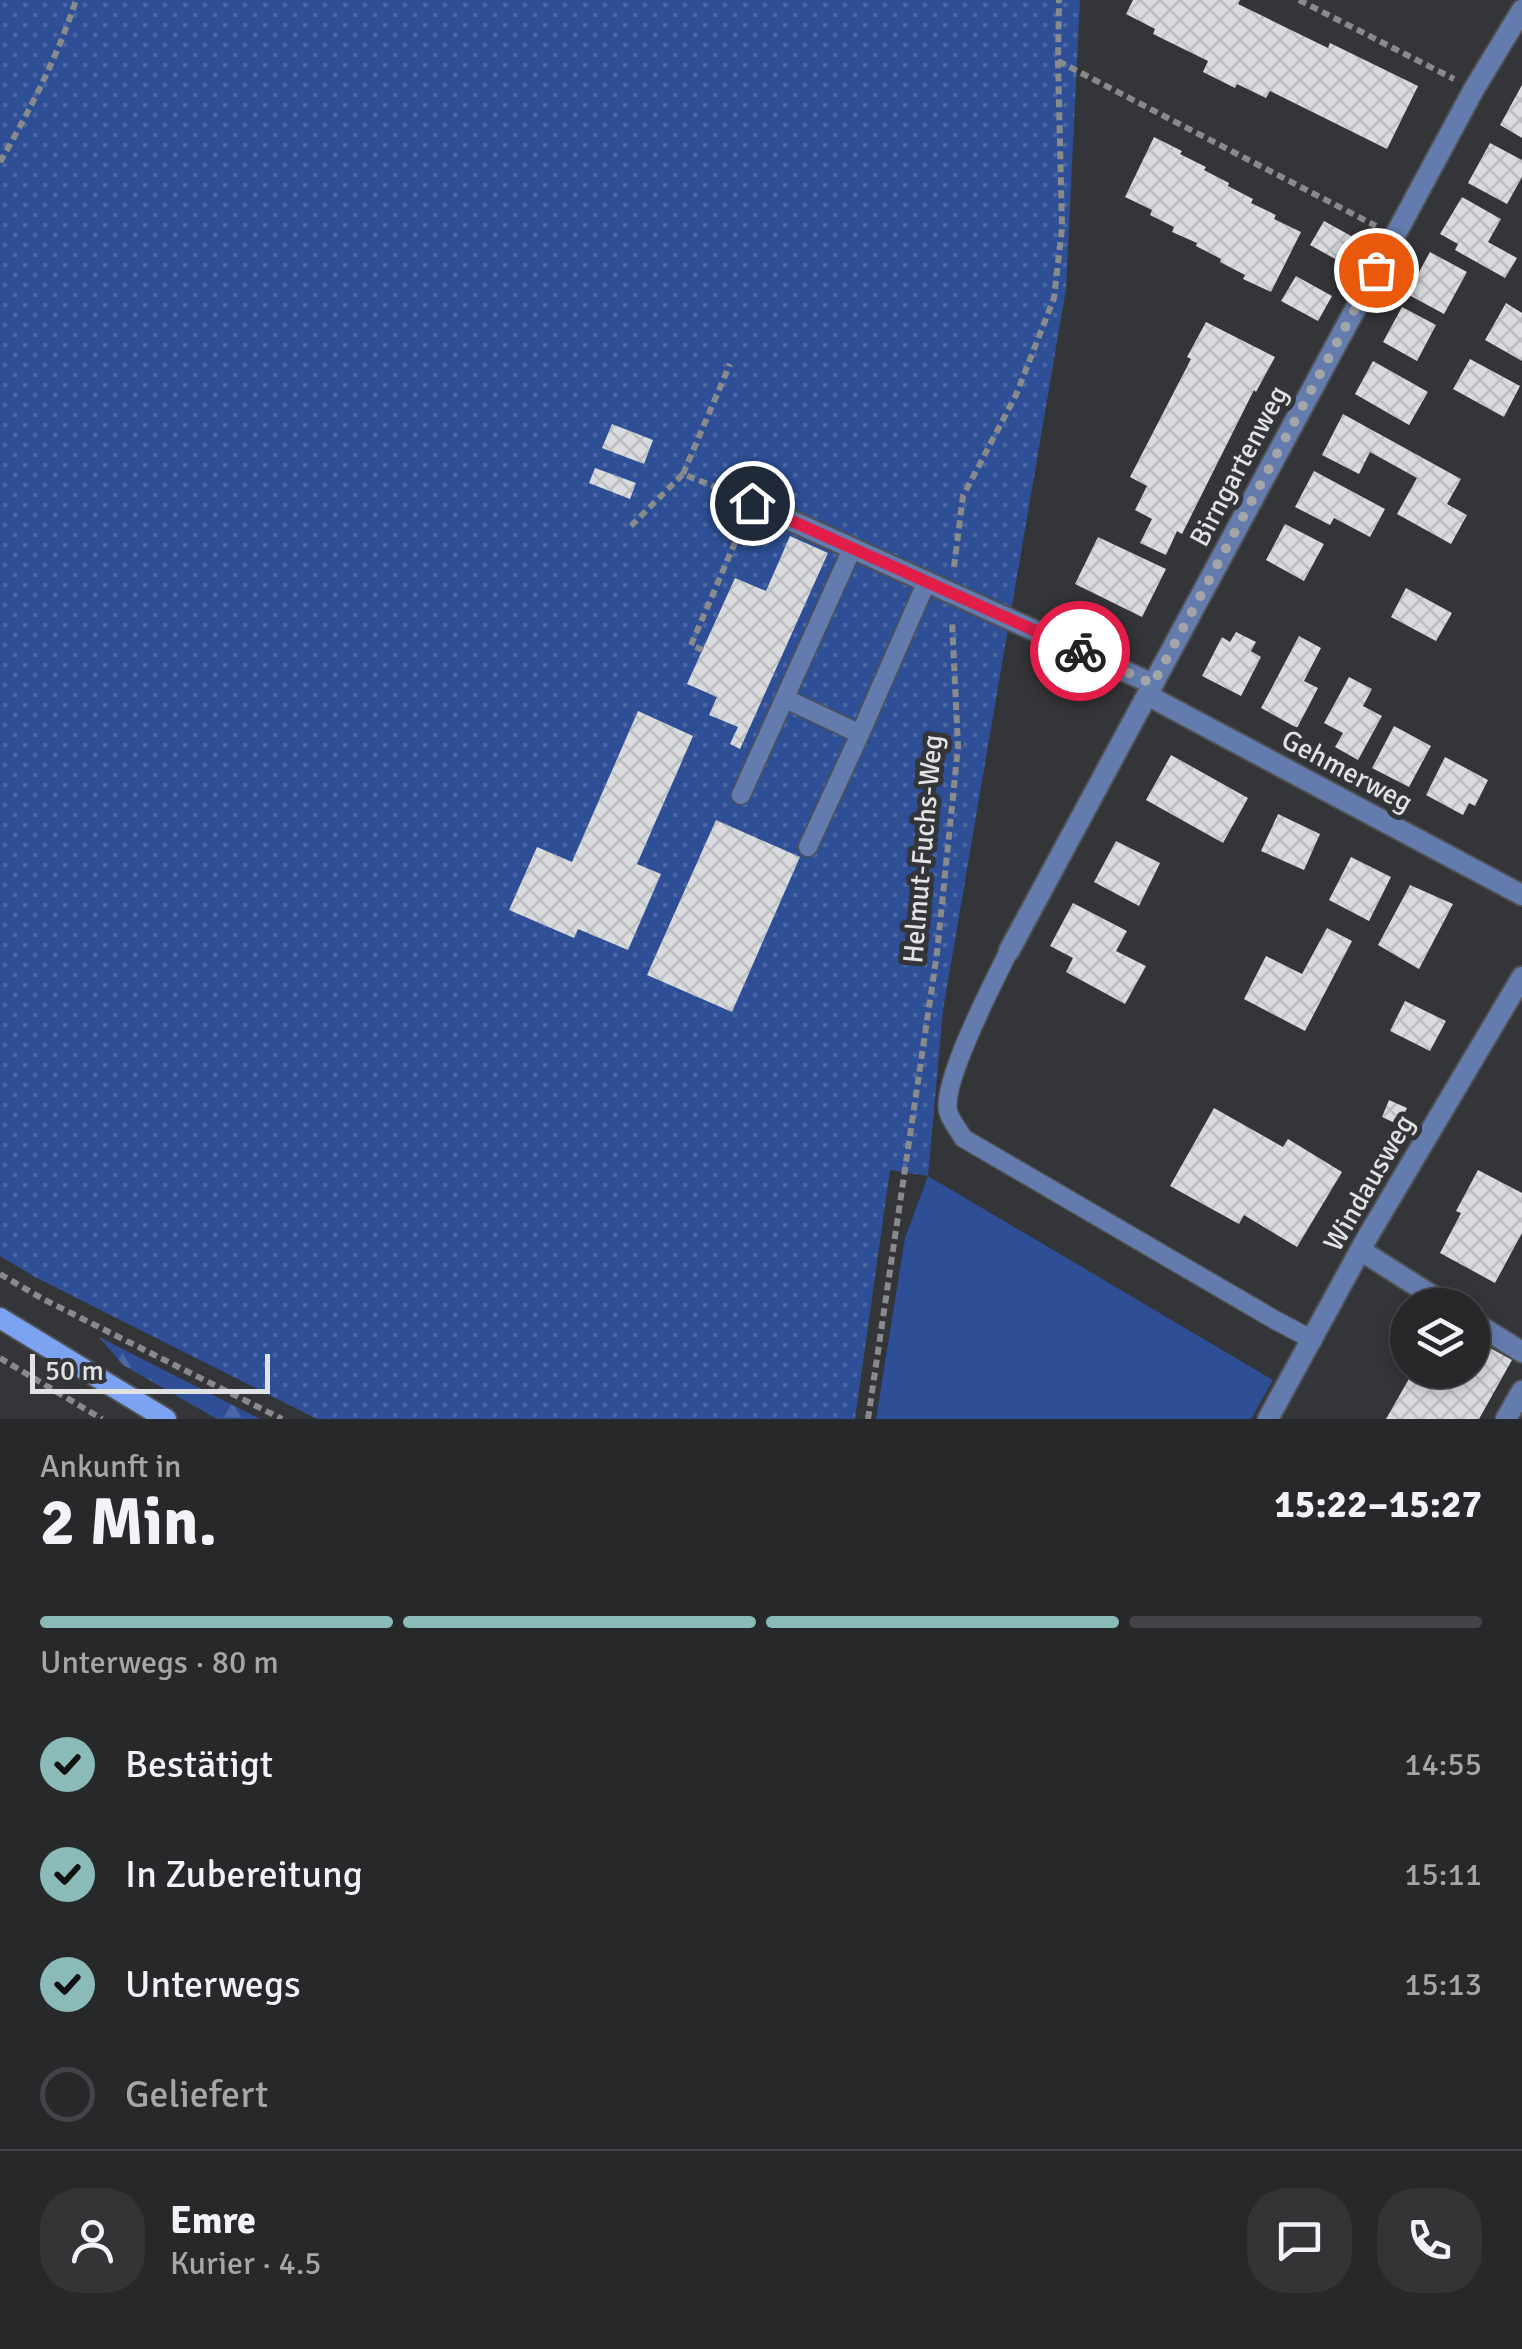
<!DOCTYPE html>
<html lang="de">
<meta charset="utf-8">
<style>
body{margin:0;font-family:Signika,sans-serif;background:#333436;color:#f1f3f6;height:100vh;display:flex;flex-direction:column;font-size:38px;white-space:nowrap}
*{box-sizing:border-box;margin:0}
p{font-size:32px;color:#a4a6a8}
.icon{flex:none;width:55px;height:55px;fill:none;stroke:currentColor;stroke-width:2;stroke-linecap:round;stroke-linejoin:round}
.map{position:relative;height:1419px;overflow:hidden}
.side{display:flex;flex-direction:column;background:#27282a;flex:1}
.side>*{flex:none}
.tools{position:absolute;left:1390px;top:1288px;display:grid;gap:20px}
.tools a{display:grid;place-items:center;width:100px;height:100px;border-radius:50%;background:#27282a;box-shadow:0 5px 15px #0003,0 0 0 2px #434447;font-size:50px}
.scale{position:absolute;left:30px;bottom:25px;width:240px;box-sizing:border-box;padding-left:10px;border:5px solid #e1e2e4;border-top:0;font-size:28px;line-height:35px;white-space:nowrap;color:#e1e2e4;-webkit-text-stroke:8px #343538;paint-order:stroke}
.pin{position:absolute;display:grid;place-items:center;width:85px;height:85px;color:#fff;margin:-42px;border:5px solid #fff;border-radius:50%;box-shadow:0 2px 10px #0007}
.courier{position:absolute;display:grid;place-items:center;width:100px;height:100px;margin:-50px;border:8px solid #e11d48;border-radius:50%;background:#fff;color:#222;box-shadow:0 2px 12px #0007}
.summary em{font-style:normal;font-weight:800}
.summary div{display:flex;flex-direction:column-reverse}
.summary{display:flex;align-items:center;justify-content:space-between;height:170px;padding:0 40px}
h1{font-size:65px;font-weight:800;line-height:75px}
.bar{display:grid;grid-template-columns:repeat(4,1fr);gap:15px 10px;align-content:center;height:120px;padding:0 40px}
.bar i{height:12px;border-radius:8px;background:#434447}
.bar .on{background:#8bbbb9}
.bar p{grid-column:span 4}
.line{display:flex;align-items:center;gap:25px;padding:0 40px;border-top:2px solid #434447}
.line div{flex:1}
.round{display:grid;place-items:center;flex:none;width:105px;height:105px;border-radius:40px;background:#333436}
ol{padding:0 40px;list-style:none}
li{display:flex;align-items:center;gap:30px;height:110px}
li p{margin-inline-start:auto}
li .icon{padding:10px;border-radius:50%;background:#8bbbb9;color:#111;stroke-width:4}
li:last-child{color:#a4a6a8}
li i{width:55px;height:55px;border:5px solid #434447;border-radius:50%}
.map>svg:first-child{display:block}
.grass{fill:#2e4f95}
.forest{fill:url(#forest-firs)}
.park{fill:url(#park-dots)}
.building{fill:url(#building-cross-hatch)}
.lines{fill:none;stroke-linecap:round;stroke-linejoin:round}
.service-casing{stroke:#505154;stroke-width:21}
.minor-casing{stroke:#505154;stroke-width:24}
.secondary-casing{stroke:#505154;stroke-width:24}
.path{stroke:#898a8c;stroke-width:6;stroke-dasharray:8 5;stroke-linecap:butt}
.service{stroke:#637cad;stroke-width:18}
.minor{stroke:#637cad;stroke-width:20}
.secondary{stroke:#7ba3f2;stroke-width:20}
.done{stroke:#a4a5a8;stroke-width:10;stroke-dasharray:0 18}
.route{stroke:#e11d48;stroke-width:12}
.labels{text-anchor:middle;dominant-baseline:central;stroke-width:10;stroke-linejoin:round;paint-order:stroke}
.street-label{font-size:28px;fill:#e1e2e4;stroke:#343538}
</style>
<div class="map">
<svg width="1522" height="1419" viewBox="0 0 1522 1419">
<defs>
<pattern id="forest-firs" width="22" height="20" patternUnits="userSpaceOnUse" patternTransform="scale(2.5)"><rect width="22" height="20" fill="#2e4f95"/><path d="M5 1l3.5 6h-7zM16 11l3.5 6h-7z" fill="#4c68a4"/></pattern>
<pattern id="park-dots" width="8" height="8" patternUnits="userSpaceOnUse" patternTransform="scale(2.5)"><rect width="8" height="8" fill="#2e4f95"/><path d="M2 2h.1M6 6h.1" fill="none" stroke="#4c68a4" stroke-width="1.8" stroke-linecap="round"/></pattern>
<pattern id="building-cross-hatch" width="8" height="8" patternUnits="userSpaceOnUse" patternTransform="scale(2.5)"><rect width="8" height="8" fill="#d9dbdf"/><path d="M0 0l8 8M0 8l8-8" fill="none" stroke="#bbbdc0"/></pattern>
</defs>
<rect width="100%" height="100%" fill="#343538"/>
<!-- grass -->
<path class="grass" d="M 928,1176 L 1273,1380 L 1251,1419 L 876,1419 L 905,1238 Z"/>
<!-- forest -->
<path class="forest" d="M 99,1337 L 260,1419 L 217,1419 L 123,1365 Z"/>
<!-- park -->
<path class="park" d="M 0,0 L 1080,0 L 1066,289 L 943,1010 L 928,1176 L 890,1170 L 855,1419 L 317,1419 L 35,1277 L 0,1256 Z"/>
<!-- building -->
<path class="building" d="M 1133,0 L 1240,0 L 1238,4 L 1328,48 L 1330,43 L 1418,86 L 1387,149 L 1270,91 L 1266,98 L 1237,84 L 1235,88 L 1203,72 L 1208,61 L 1153,34 L 1155,29 L 1126,14 Z
M 1522,85 L 1522,138 L 1500,125 Z
M 1154,137 L 1182,151 L 1180,154 L 1206,167 L 1204,170 L 1229,183 L 1228,186 L 1253,199 L 1251,203 L 1276,215 L 1274,219 L 1301,232 L 1271,292 L 1243,279 L 1245,275 L 1220,262 L 1221,259 L 1196,246 L 1197,243 L 1172,232 L 1174,227 L 1150,215 L 1152,210 L 1125,197 Z
M 1490,143 L 1522,160 L 1522,177 L 1507,204 L 1468,183 Z
M 1462,197 L 1501,219 L 1488,242 L 1517,258 L 1505,278 L 1455,250 L 1458,244 L 1440,234 Z
M 1324,221 L 1362,242 L 1348,266 L 1310,245 Z
M 1430,252 L 1467,272 L 1444,314 L 1407,294 Z
M 1296,276 L 1332,296 L 1318,321 L 1281,301 Z
M 1506,303 L 1522,313 L 1522,361 L 1485,340 Z
M 1402,307 L 1436,325 L 1417,361 L 1383,342 Z
M 1206,322 L 1275,357 L 1256,392 L 1254,390 L 1182,534 L 1177,531 L 1166,555 L 1140,543 L 1152,519 L 1135,510 L 1147,486 L 1130,477 L 1191,359 L 1187,357 Z
M 1470,359 L 1520,386 L 1504,417 L 1453,389 Z
M 1373,361 L 1428,392 L 1409,425 L 1355,394 Z
M 1343,414 L 1461,479 L 1447,504 L 1467,515 L 1451,544 L 1397,514 L 1417,478 L 1370,452 L 1359,474 L 1322,455 Z
M 612,424 L 653,440 L 644,464 L 602,448 Z
M 595,468 L 636,483 L 630,499 L 589,483 Z
M 1314,471 L 1385,509 L 1370,537 L 1334,518 L 1330,525 L 1295,507 Z
M 1285,524 L 1324,544 L 1304,581 L 1266,560 Z
M 790,536 L 828,553 L 740,749 L 730,744 L 738,727 L 709,715 L 717,697 L 687,684 L 735,578 L 766,591 Z
M 1098,537 L 1166,569 L 1142,617 L 1075,584 Z
M 1406,588 L 1452,613 L 1436,641 L 1391,617 Z
M 1236,632 L 1256,642 L 1251,651 L 1261,657 L 1241,696 L 1202,676 L 1222,637 L 1230,642 Z
M 1299,636 L 1321,648 L 1304,681 L 1318,688 L 1297,728 L 1261,708 Z
M 1349,677 L 1372,689 L 1363,706 L 1382,716 L 1358,760 L 1335,747 L 1343,733 L 1324,723 Z
M 638,711 L 693,736 L 637,864 L 661,874 L 628,950 L 578,929 L 574,938 L 509,910 L 537,847 L 572,862 Z
M 1394,726 L 1431,746 L 1409,787 L 1372,768 Z
M 1171,755 L 1248,798 L 1223,843 L 1146,800 Z
M 1445,757 L 1488,780 L 1475,806 L 1469,803 L 1463,815 L 1426,795 Z
M 1278,814 L 1320,834 L 1304,870 L 1261,851 Z
M 716,820 L 800,857 L 732,1012 L 647,975 Z
M 1116,841 L 1160,863 L 1139,906 L 1094,882 Z
M 1351,857 L 1391,877 L 1369,921 L 1329,900 Z
M 1410,885 L 1453,904 L 1419,969 L 1378,945 Z
M 1073,903 L 1127,931 L 1116,951 L 1146,966 L 1125,1004 L 1066,972 L 1073,958 L 1050,946 Z
M 1327,928 L 1352,941 L 1305,1031 L 1244,999 L 1266,956 L 1302,974 Z
M 1405,1001 L 1446,1021 L 1430,1051 L 1390,1031 Z
M 1389,1100 L 1407,1108 L 1399,1125 L 1382,1117 Z
M 1214,1108 L 1283,1147 L 1288,1139 L 1342,1172 L 1297,1247 L 1244,1215 L 1239,1224 L 1170,1186 Z
M 1478,1170 L 1522,1193 L 1522,1233 L 1495,1283 L 1440,1253 L 1461,1213 L 1456,1211 Z
M 1472,1338 L 1512,1360 L 1479,1419 L 1386,1419 L 1414,1370 L 1472,1370 Z"/>
<g class="lines">
<defs>
<path id="service" d="M 786,699 L 860,734 L 808,847
M 860,734 L 927,581
M 741,795 L 852,549
M 1009,951 C 994,981 942,1081 948,1111 C 950,1120 959,1130 963,1138 L 1275,1320 L 1313,1340"/>
<path id="minor" d="M 752,503 L 1153,684
M 1147,695 L 1522,895
M 1009,951 L 1474,89 L 1522,10
M 1360,1250 L 1447,1305
M 1472,1321 L 1522,1352
M 1268,1419 L 1368,1236 L 1522,977
M 1506,1419 L 1522,1391"/>
<path id="secondary" d="M 0,1318 L 166,1419"/>
</defs>
<!-- service casing -->
<use href="#service" class="service-casing"/>
<!-- minor casing -->
<use href="#minor" class="minor-casing"/>
<!-- secondary casing -->
<use href="#secondary" class="secondary-casing"/>
<!-- path -->
<path class="path" d="M 1299,0 L 1454,79
M 1058,61 L 1376,226
M 0,162 C 30,110 57,58 76,0
M 683,474 L 730,364
M 631,526 L 683,474 L 730,493
M 954,567 L 963,496 L 1016,395 L 1054,298 L 1062,228 L 1058,61 L 1059,0
M 703,650 L 691,645 L 743,524
M 0,1274 L 43,1299 L 282,1419
M 0,1358 L 102,1419
M 868,1419 L 937,953 L 958,747 L 952,620"/>
<!-- service -->
<use href="#service" class="service"/>
<!-- minor -->
<use href="#minor" class="minor"/>
<!-- secondary -->
<use href="#secondary" class="secondary"/>
</g>
<g class="lines">
<!-- done -->
<path class="done" d="M 1080,651 L 1153,684 L 1376,270"/>
<!-- route -->
<path class="route" d="M 752,503 L 1080,651"/>
</g>
<g class="labels">
<!-- street labels -->
<g class="street-label">
<text transform="translate(1239 466) rotate(-62)">Birngartenweg</text>
<text transform="translate(1347 771) rotate(28)">Gehmerweg</text>
<text transform="translate(923 849) rotate(-85)">Helmut-Fuchs-Weg</text>
<text transform="translate(1369 1183) rotate(-60)">Windausweg</text>
</g>
</g>
</svg>
<div class="tools">
<a><svg class="icon" aria-label="layers" viewBox="0 0 24 24"><path d="M12 4l9 5-9 5-9-5zM3 14l9 5 9-5"/></svg></a>
</div>
<div class="scale">50 m</div>
<div class="pin" style="left:1376px;top:270px;background:#ea580c"><svg class="icon" aria-label="bag" viewBox="0 0 24 24"><path d="M5 8h14l-1 12H6zM9 8a3 3 0 0 1 6 0"/></svg></div>
<div class="pin" style="left:752px;top:503px;background:#1f2937"><svg class="icon" aria-label="home" viewBox="0 0 24 24"><path d="M3 11l9-7 9 7M6 9v11h12V9"/></svg></div>
<div class="courier" style="left:1080px;top:651px"><svg class="icon" aria-label="bike" viewBox="0 0 24 24"><circle cx="6" cy="16" r="4"/><circle cx="18" cy="16" r="4"/><path d="M6 16l4-8h5l3 8M10 8l3 8H6M13 5h3"/></svg></div>
</div>
<section class="side">
<div class="summary"><div><h1>2 Min.</h1><p>Ankunft in</p></div><em>15:22–15:27</em></div>
<div class="bar"><i class="on"></i><i class="on"></i><i class="on"></i><i></i><p>Unterwegs · 80 m</p></div>
<ol>
<li><svg class="icon" aria-label="check" viewBox="0 0 24 24"><path d="M5 12l5 5 9-10"/></svg>Bestätigt<p>14:55</p></li>
<li><svg class="icon" aria-label="check" viewBox="0 0 24 24"><path d="M5 12l5 5 9-10"/></svg>In Zubereitung<p>15:11</p></li>
<li><svg class="icon" aria-label="check" viewBox="0 0 24 24"><path d="M5 12l5 5 9-10"/></svg>Unterwegs<p>15:13</p></li>
<li><i></i>Geliefert</li>
</ol>
<div class="line" style="height:180px"><a class="round"><svg class="icon" aria-label="person" viewBox="0 0 24 24"><circle cx="12" cy="8" r="4"/><path d="M4 21q1-7 8-7t8 7"/></svg></a><div><b>Emre</b><p>Kurier · 4.5</p></div><a class="round"><svg class="icon" aria-label="chat" viewBox="0 0 24 24"><path d="M4 5h16v11H9l-5 4z"/></svg></a><a class="round"><svg class="icon" aria-label="phone" viewBox="0 0 24 24"><path d="M5 4h4l2 5-3 2q2 4 5 5l2-3 5 2v4C11 20 4 13 5 4z"/></svg></a></div>
</section>
